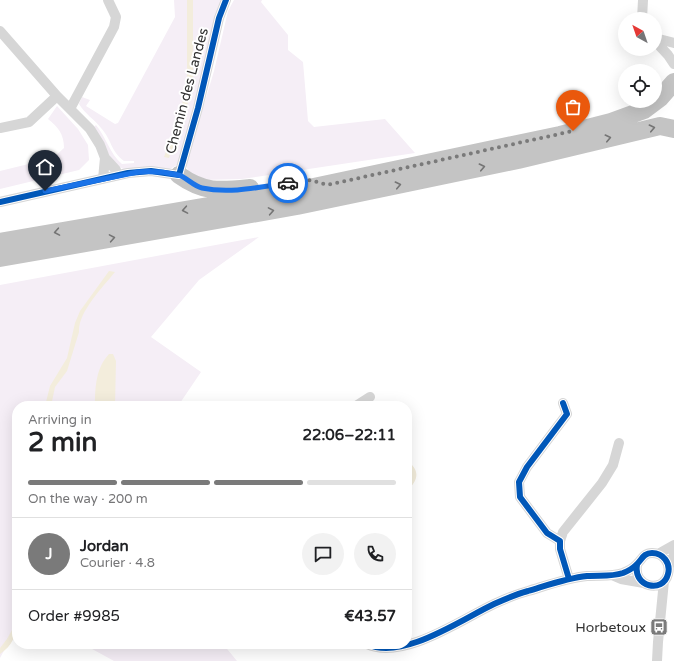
<!DOCTYPE html>
<meta charset="utf-8">
<style>
body{margin:0;font-family:"Varela Round",sans-serif;background:#f2f2f2;color:#202124;height:100vh;display:flex;flex-direction:column;font-size:15px;white-space:nowrap}
*{box-sizing:border-box;margin:0}
p{font-size:13px;color:#757577}
.icon{flex:none;width:22px;height:22px;fill:none;stroke:currentColor;stroke-width:2;stroke-linecap:round;stroke-linejoin:round}
.map{position:relative;flex:1;overflow:hidden}
.drawer{position:absolute;left:12px;top:401px;width:400px;height:248px;display:flex;flex-direction:column;background:#fff;border-radius:16px;box-shadow:0 4px 16px #0002}
.drawer>*{flex:none}
.needle{width:26px;rotate:320deg}
.controls{position:absolute;left:618px;top:12px;display:grid;gap:8px}
.controls a{display:grid;place-items:center;width:44px;height:44px;border-radius:50%;background:#fff;box-shadow:0 4px 16px #0002;font-size:20px}
.pin{position:absolute;display:grid;place-items:center;width:34px;height:34px;color:#fff;margin:-41px -17px;border-radius:50% 50% 50% 0;rotate:-45deg;box-shadow:0 0 4px #0007}
.pin .icon{rotate:45deg}
.courier{position:absolute;display:grid;place-items:center;width:40px;height:40px;margin:-20px;border:3px solid #1a73e8;border-radius:50%;background:#fff;color:#222;box-shadow:0 1px 5px #0007}
.overview em{font-style:normal;font-weight:700}
.overview div{display:flex;flex-direction:column-reverse}
.overview{display:flex;align-items:center;justify-content:space-between;height:68px;padding:0 16px}
h1{font-size:26px;font-weight:700;line-height:30px}
.bar{display:grid;grid-template-columns:repeat(4,1fr);gap:6px 4px;align-content:center;height:48px;padding:0 16px}
.bar i{height:5px;border-radius:3px;background:#e0e0e0}
.bar .current{background:#7a7a7a}
.bar p{grid-column:span 4}
.line{display:flex;align-items:center;gap:10px;padding:0 16px;border-top:1px solid #e0e0e0}
.line div{flex:1}
.round{display:grid;place-items:center;flex:none;width:42px;height:42px;border-radius:21px;background:#f2f2f2}
.map>svg:first-child{display:block}
.green{fill:#f5eef6}
.water{fill:#f3eddc}
.lines{fill:none;stroke-linecap:round;stroke-linejoin:round}
.street{stroke:#d6d6d6;stroke-width:10}
.highway{stroke:#c4c4c4;stroke-width:18}
.cycleway-casing{stroke:#fff;stroke-width:8}
.cycleway{stroke:#0057b8;stroke-width:6}
.oneway{stroke:#747474}
.done{stroke:#7a7a7a;stroke-width:4;stroke-dasharray:0 7.2}
.route{stroke:#1a73e8;stroke-width:5}
.labels{text-anchor:middle;dominant-baseline:central;stroke-width:4;stroke-linejoin:round;paint-order:stroke}
.street-label{font-size:14px;fill:#323232;stroke:#fff}
.poi-label{font-size:14px;fill:#323232;stroke:#fff;text-anchor:end}
</style>
<div class="map">
<svg width="674" height="661" viewBox="0 0 674 661">
<rect width="100%" height="100%" fill="#fff"/>
<!-- green -->
<path class="green" d="M 174,0 L 222,0 L 182,149 L 177,165 L 170,169 L 123,169 L 114,163 L 93,128 L 96,125 C 106,137 110,154 122,164 L 134,163 L 134,161 L 124,161 C 110,150 112,140 101,128 C 94,119 85,114 79,104 L 82,97 L 90,100 L 86,106 L 115,124 L 118,123 L 175,17 Z
M 234,0 L 262,0 L 261,2 L 288,35 L 288,50 L 303,62 L 308,121 L 314,127 L 385,119 L 415,153 L 242,179 L 201,180 L 190,175 L 186,165 L 189,155 L 214,71 L 228,11 Z
M 57,106 L 78,129 L 88,145 L 89,160 L 79,170 L 0,189 L 0,171 L 53,158 L 64,148 C 64,134 58,127 48,119 Z
M 259,237 L 199,280 L 151,337 L 201,372 L 178,406 L 17,406 L 17,627 L 0,658 L 0,285 Z
M 83,644 L 223,644 L 237,661 L 114,661 Z"/>
<!-- water -->
<path class="water" d="M 187,0 L 193,0 L 193,78 L 186,112 L 169,158 L 164,157 L 181,110 L 187,80 Z
M 109,271 L 115,272 C 103,287 78,312 79,332 L 67,371 L 55,387 L 51,406 L 45,406 L 50,386 L 67,358 L 75,323 L 80,311 Z
M 109,354 L 113,354 L 116,361 L 115,406 L 95,406 C 95,387 96,368 109,354 Z
M 407,460 C 421,472 418,479 407,492 Z
M 17,621 C 17,635 12,646 0,654 L 0,648 L 7,639 Z"/>
<g class="lines">
<!-- street -->
<path class="street" d="M 642,19 L 643,0
M 0,31 L 57,96 L 90,129 L 100,145 L 105,158 L 116,170 L 118,175
M 655,38 L 674,43
M 655,41 L 668,55 L 674,64
M 70,109 L 114,27 L 116,17 L 108,0
M 0,128 L 29,122 L 57,96
M 103,179 L 105,158
M 0,202 L 128,173 L 151,171 L 179,175 L 198,108 L 219,18 L 226,0
M 563,403 L 567,414 L 527,467 L 519,482 L 520,497 L 547,533 L 560,541 L 560,549 L 569,579
M 356,406 L 370,397
M 560,541 L 563,532 L 602,483 L 613,465 L 619,443
M 658,554 L 674,545
M 669,566 L 674,555
M 614,576 L 621,579 L 644,583
M 367,644 C 403,661 462,619 494,604 C 505,599 517,594 528,591 C 548,585 567,578 587,576 C 600,575 611,577 623,573 C 628,571 633,568 636,565 C 642,560 643,553 652,553 C 663,553 671,563 668,574 C 663,594 633,587 637,565
M 657,661 L 658,642 L 664,581"/>
<!-- highway -->
<path class="highway" d="M 179,175 C 204,193 220,191 250,188
M 0,242 L 290,192 L 560,135 L 611,122 L 644,110 L 660,98 L 674,82
M 0,258 L 297,206 L 518,160 L 660,126 L 674,129"/>
<defs>
<path id="cycleway" d="M 0,202 L 128,173 L 151,171 L 179,175 L 198,108 L 219,18 L 226,0
M 563,403 L 567,414 L 527,467 L 519,482 L 520,497 L 547,533 L 560,541 L 560,549 L 569,579
M 367,644 C 403,661 462,619 494,604 C 505,599 517,594 528,591 C 548,585 567,578 587,576 C 600,575 611,577 623,573 C 628,571 633,568 636,565 C 642,560 643,553 652,553 C 663,553 671,563 668,574 C 663,594 633,587 637,565"/>
</defs>
<!-- cycleway casing -->
<use href="#cycleway" class="cycleway-casing"/>
<!-- cycleway -->
<use href="#cycleway" class="cycleway"/>
</g>
<!-- one-way arrows -->
<defs><path id="oneway-chevron" d="M-2-3.5L2.5 0L-2 3.5" fill="none" stroke-width="1.6" stroke-linecap="round" stroke-linejoin="round"/></defs>
<g class="oneway">
<use href="#oneway-chevron" transform="translate(652 128) rotate(-12)"/>
<use href="#oneway-chevron" transform="translate(608 138) rotate(-13)"/>
<use href="#oneway-chevron" transform="translate(482 167) rotate(-12)"/>
<use href="#oneway-chevron" transform="translate(398 185) rotate(-12)"/>
<use href="#oneway-chevron" transform="translate(185 210) rotate(170)"/>
<use href="#oneway-chevron" transform="translate(271 211) rotate(-10)"/>
<use href="#oneway-chevron" transform="translate(57 232) rotate(170)"/>
<use href="#oneway-chevron" transform="translate(112 238) rotate(-10)"/>
</g>
<g class="lines">
<!-- done -->
<path class="done" d="M 288,183 L 311,180 L 327,185 L 573,131"/>
<!-- route -->
<path class="route" d="M 45,191 L 138,172 C 151,171 165,172 178,175 C 185,176 193,186 202,188 C 230,194 260,187 288,183"/>
</g>
<!-- icons -->
<defs>
<symbol id="bus-square" viewBox="-11 -11 22 22"><rect x="-9" y="-9" width="18" height="18" rx="4" fill="#7a7a7a" stroke="#fff"/><path d="M-5-6H5V4H4V6H2V4H-2V6H-4V4H-5ZM-3.5-4V0h7V-4ZM-3.5 1.2v1.5H-2V1.2ZM2 1.2v1.5H3.5V1.2Z" fill="#fff"/></symbol>
</defs>
<g fill-rule="evenodd">
<use href="#bus-square" x="649" y="617" width="20" height="20"/>
</g>
<g class="labels">
<!-- street labels -->
<g class="street-label">
<text transform="translate(187 91) rotate(-75)">Chemin des Landes</text>
</g>
<!-- poi labels -->
<g class="poi-label">
<text x="646" y="627">Horbetoux</text>
</g>
</g>
</svg>
<div class="controls">
<a><svg class="needle" viewBox="-14 -14 28 28"><path d="M0-13l5 13h-10z" fill="#e53935"/><path d="M0 13l5-13h-10z" fill="#757577"/></svg></a>
<a><svg class="icon" aria-label="locate" viewBox="0 0 24 24"><circle cx="12" cy="12" r="6"/><path d="M12 2v4M12 18v4M2 12h4M18 12h4"/></svg></a>
</div>
<div class="pin" style="left:573px;top:131px;background:#ea580c"><svg class="icon" aria-label="bag" viewBox="0 0 24 24"><path d="M5 8h14l-1 12H6zM9 8a3 3 0 0 1 6 0"/></svg></div>
<div class="pin" style="left:45px;top:191px;background:#1f2937"><svg class="icon" aria-label="home" viewBox="0 0 24 24"><path d="M3 11l9-7 9 7M6 9v11h12V9"/></svg></div>
<div class="courier" style="left:288px;top:183px"><svg class="icon" aria-label="car" viewBox="0 0 24 24"><path d="M5 17H2v-5l4-1 3-4h7l3 4 3 1v5h-3M9 17h6M6 11h13"/><circle cx="7" cy="17" r="2"/><circle cx="17" cy="17" r="2"/></svg></div>
<section class="drawer">
<div class="overview"><div><h1>2 min</h1><p>Arriving in</p></div><em>22:06–22:11</em></div>
<div class="bar"><i class="current"></i><i class="current"></i><i class="current"></i><i></i><p>On the way · 200 m</p></div>
<div class="line" style="height:72px"><b class="round" style="background:#7a7a7a;color:#fff">J</b><div><b>Jordan</b><p>Courier · 4.8</p></div><a class="round"><svg class="icon" aria-label="chat" viewBox="0 0 24 24"><path d="M4 5h16v11H9l-5 4z"/></svg></a><a class="round"><svg class="icon" aria-label="phone" viewBox="0 0 24 24"><path d="M5 4h4l2 5-3 2q2 4 5 5l2-3 5 2v4C11 20 4 13 5 4z"/></svg></a></div>
<div class="line" style="height:52px"><div>Order #9985</div><b>€43.57</b></div>
</section>
</div>
